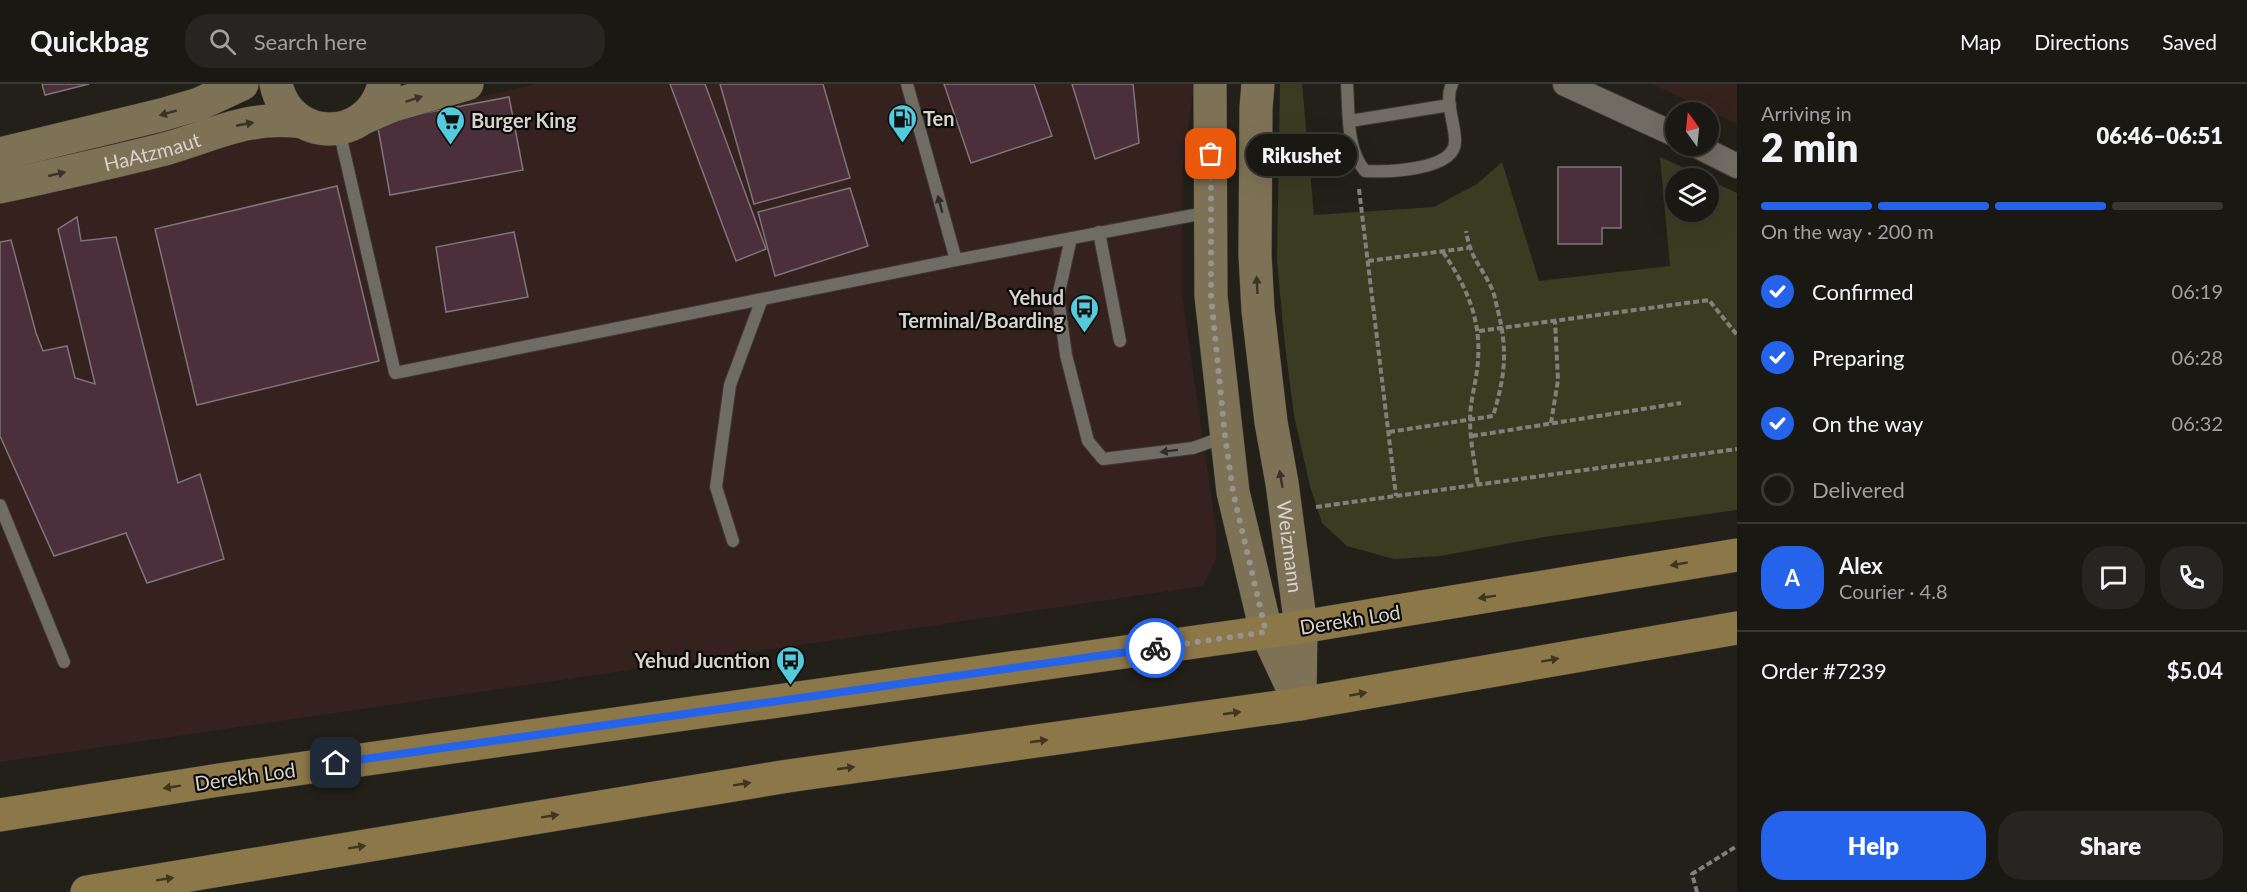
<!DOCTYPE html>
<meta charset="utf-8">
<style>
body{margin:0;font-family:Lato,sans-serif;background:#272521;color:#f1f3f6;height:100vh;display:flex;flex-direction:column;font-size:22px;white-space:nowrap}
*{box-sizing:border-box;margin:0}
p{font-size:20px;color:#9fa0a0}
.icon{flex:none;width:33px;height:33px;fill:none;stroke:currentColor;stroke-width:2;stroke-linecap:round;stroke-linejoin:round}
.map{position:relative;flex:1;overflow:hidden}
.side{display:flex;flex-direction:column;background:#1a1813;width:510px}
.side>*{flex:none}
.needle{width:39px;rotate:345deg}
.buttons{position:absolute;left:1665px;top:18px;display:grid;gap:12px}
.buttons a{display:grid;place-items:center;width:54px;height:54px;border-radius:50%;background:#1a1813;box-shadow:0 6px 24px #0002,0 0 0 2px #383733;font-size:30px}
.pin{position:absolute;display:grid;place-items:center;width:51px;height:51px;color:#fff;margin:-26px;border-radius:12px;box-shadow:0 3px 9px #0006}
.courier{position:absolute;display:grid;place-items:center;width:60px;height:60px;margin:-30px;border:4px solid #2563eb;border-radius:50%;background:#fff;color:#222;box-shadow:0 2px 8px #0007}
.bubble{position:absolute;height:42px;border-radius:21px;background:#1a1813;box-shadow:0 6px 24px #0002,0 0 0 2px #383733;font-size:20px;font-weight:800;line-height:42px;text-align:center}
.summary em{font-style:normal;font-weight:800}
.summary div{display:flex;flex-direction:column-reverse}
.summary{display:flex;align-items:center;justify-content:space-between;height:102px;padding:0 24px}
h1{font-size:39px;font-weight:800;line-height:45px}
.bar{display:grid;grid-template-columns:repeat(4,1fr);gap:9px 6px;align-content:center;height:72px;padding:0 24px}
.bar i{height:8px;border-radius:4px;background:#383733}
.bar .active{background:#2563eb}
.bar p{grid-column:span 4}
.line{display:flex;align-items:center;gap:15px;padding:0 24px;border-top:2px solid #383733}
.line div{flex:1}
.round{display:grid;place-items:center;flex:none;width:63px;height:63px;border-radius:24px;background:#272521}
ol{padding:0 24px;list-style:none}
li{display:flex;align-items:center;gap:18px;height:66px}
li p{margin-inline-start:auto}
li .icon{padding:6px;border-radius:50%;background:#2563eb;color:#fff;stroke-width:4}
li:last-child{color:#9fa0a0}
li i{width:33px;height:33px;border:3px solid #383733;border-radius:50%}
.button{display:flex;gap:12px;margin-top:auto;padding:12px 24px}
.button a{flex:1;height:69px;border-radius:24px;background:#2563eb;color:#fff;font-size:24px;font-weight:800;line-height:69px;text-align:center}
.button a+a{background:#272521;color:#f1f3f6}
header{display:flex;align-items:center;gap:36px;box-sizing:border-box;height:84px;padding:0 30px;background:#1a1813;border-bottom:2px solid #383733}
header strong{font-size:28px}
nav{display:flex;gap:33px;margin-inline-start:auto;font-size:21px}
.search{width:420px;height:54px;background:#272521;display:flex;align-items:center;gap:15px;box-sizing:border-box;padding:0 21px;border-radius:24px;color:#9fa0a0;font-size:22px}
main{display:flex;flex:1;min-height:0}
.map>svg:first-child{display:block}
.industrial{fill:#35221f}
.green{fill:#3a3c22}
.building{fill:#4b2f3b;stroke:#7f7578;stroke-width:1.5}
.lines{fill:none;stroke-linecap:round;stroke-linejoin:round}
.lane-casing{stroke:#3c3a35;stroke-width:14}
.street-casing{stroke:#3c3a35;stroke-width:26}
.secondary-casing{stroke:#3c3a35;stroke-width:34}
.primary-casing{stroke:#3c3a35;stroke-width:34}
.path{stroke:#83807b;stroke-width:4;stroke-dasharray:6 3;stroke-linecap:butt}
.lane{stroke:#706c63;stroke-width:12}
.street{stroke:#706c63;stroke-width:24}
.secondary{stroke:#7e7256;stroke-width:33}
.primary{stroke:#8c7749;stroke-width:33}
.oneway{fill:#393427}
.oneway2{fill:#2e2c27}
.oneway3{fill:#3f3621}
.done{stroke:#97948f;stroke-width:6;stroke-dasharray:0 10.8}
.route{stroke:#2563eb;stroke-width:8}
.labels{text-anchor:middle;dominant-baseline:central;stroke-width:4.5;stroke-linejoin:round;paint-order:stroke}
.poi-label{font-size:20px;font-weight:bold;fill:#d6d3cf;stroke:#0b0a07;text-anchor:start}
.street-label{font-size:20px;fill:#d6d3cf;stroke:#0b0a07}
</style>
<header>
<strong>Quickbag</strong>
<div class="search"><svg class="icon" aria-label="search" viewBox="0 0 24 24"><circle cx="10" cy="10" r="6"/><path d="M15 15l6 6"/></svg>Search here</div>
<nav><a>Map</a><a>Directions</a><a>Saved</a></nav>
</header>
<main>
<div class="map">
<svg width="1737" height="808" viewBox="0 0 1737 808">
<rect width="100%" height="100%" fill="#232019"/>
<!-- industrial -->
<path class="industrial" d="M 536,0 L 1194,0 L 1182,89 L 1182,212 L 1216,445 L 1216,475 L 1203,502 L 0,678 L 0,119 L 270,49 L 321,61 L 368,38 Z
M 1652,0 L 1737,0 L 1737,40 Z"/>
<!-- green -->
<path class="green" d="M 1280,0 L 1302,0 L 1314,131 L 1434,123 L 1477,100 L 1502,78 L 1539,197 L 1670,182 L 1660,73 L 1706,94 L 1676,94 L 1676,128 L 1708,128 L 1709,96 L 1737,109 L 1737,426 L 1544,453 L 1440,472 L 1394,475 L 1347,462 L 1322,439 L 1310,402 L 1294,331 L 1285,262 L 1277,177 Z"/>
<!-- building -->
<path class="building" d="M 42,0 L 89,0 L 45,11 Z
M 670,0 L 705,0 L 766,165 L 736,177 Z
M 720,0 L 823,0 L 850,94 L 754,120 Z
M 944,0 L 1034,0 L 1052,52 L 971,79 Z
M 1072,0 L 1133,0 L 1139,59 L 1095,75 Z
M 509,13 L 523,86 L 390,111 L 377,38 Z
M 1558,83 L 1621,83 L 1621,144 L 1602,144 L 1602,160 L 1558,160 Z
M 337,102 L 379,277 L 197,321 L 155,145 Z
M 850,104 L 868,162 L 775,192 L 758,128 Z
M 77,133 L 81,157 L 116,153 L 178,399 L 200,390 L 224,475 L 147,499 L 126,449 L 54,472 L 0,352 L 0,158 L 11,156 L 36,249 L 43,267 L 67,262 L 75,294 L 95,300 L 58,145 Z
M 514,148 L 528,213 L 446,228 L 436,163 Z"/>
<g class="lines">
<defs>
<path id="lane" d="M 907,0 L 956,176
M 1347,0 C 1349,28 1346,65 1365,87 C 1386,88 1457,87 1455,56 C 1455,39 1444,16 1452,0
M 1350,37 L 1450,21
M 339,46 L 395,289 L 956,176 L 1210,128
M 1099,148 L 1120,257
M 1071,154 L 1058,213 L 1066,271 L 1088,357 L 1103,375 L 1193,364 L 1224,353
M 0,421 L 64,578
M 733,457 L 716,403 L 730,301 L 762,215"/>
<path id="street" d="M 1565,0 L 1676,51
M 1697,62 L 1737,82"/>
<g id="secondary">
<path d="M 276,0 C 289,60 370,60 384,0"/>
<path d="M 1210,0 L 1211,212 L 1233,408 L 1266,547 L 1300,620"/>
<path id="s1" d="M 1258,0 L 1256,24 L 1255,171 L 1258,226 L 1271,338 L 1282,399 L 1301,543 L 1300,612"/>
<path d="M 363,34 L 391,22 L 467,0"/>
<path d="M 0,70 L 161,31 L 199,20 L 242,0"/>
<path id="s2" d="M 0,103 C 55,91 110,79 165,65 C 215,51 247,31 302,38"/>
</g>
<path id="primary" d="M 0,731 L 219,696 L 1301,543 L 1737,471
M 87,808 L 788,692 L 1300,620 L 1737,544"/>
</defs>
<!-- lane casing -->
<use href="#lane" class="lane-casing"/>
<!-- street casing -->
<use href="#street" class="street-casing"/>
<!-- secondary casing -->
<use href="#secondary" class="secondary-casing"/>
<!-- primary casing -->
<use href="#primary" class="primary-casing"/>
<!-- path -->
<path class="path" d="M 1359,105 L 1396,412
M 1443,168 C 1466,202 1481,234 1478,276 C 1477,296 1470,316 1470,336 C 1470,357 1475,380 1478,401
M 1368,177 L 1468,164
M 1479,247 L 1709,216 L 1737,251
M 1551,339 L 1558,296 L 1555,237
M 1389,348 L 1493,332 C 1505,293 1508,267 1498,227 C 1496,220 1495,212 1492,205 C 1481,181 1471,176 1466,147
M 1472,352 L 1681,319
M 1316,423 L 1737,365
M 1697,808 L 1692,790 L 1737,762"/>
<!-- lane -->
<use href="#lane" class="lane"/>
<!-- street -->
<use href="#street" class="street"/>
<!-- secondary -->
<use href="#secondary" class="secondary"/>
<!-- primary -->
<use href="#primary" class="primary"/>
</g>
<!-- one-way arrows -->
<defs><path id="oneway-solid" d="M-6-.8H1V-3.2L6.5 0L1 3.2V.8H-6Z" transform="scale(1.5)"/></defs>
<g class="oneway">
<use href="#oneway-solid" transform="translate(414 15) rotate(-18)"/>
<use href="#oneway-solid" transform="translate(168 29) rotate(164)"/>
<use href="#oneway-solid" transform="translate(245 40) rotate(-11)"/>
<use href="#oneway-solid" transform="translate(57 90) rotate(-13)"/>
<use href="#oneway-solid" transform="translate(1257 201) rotate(-93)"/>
<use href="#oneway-solid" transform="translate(1281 395) rotate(-100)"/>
</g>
<g class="oneway2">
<use href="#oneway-solid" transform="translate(940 120) rotate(-105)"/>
<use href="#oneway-solid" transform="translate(1169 367) rotate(173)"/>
</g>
<g class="oneway3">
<use href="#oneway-solid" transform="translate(1679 480) rotate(170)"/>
<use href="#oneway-solid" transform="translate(1487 513) rotate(171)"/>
<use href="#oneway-solid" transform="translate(1550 576) rotate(-10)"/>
<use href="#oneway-solid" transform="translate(1358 610) rotate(-10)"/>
<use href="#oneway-solid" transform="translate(1232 629) rotate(-8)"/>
<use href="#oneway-solid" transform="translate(1039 657) rotate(-8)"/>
<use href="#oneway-solid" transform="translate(846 684) rotate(-8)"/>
<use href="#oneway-solid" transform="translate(742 700) rotate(-9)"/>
<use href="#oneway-solid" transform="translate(172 703) rotate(171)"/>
<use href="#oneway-solid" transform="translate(550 732) rotate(-9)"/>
<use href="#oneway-solid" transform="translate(357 763) rotate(-9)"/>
<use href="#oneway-solid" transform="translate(165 795) rotate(-9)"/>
</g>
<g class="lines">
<!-- done -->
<path class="done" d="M 1155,564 L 1266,548 L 1233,408 L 1225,352 L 1211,212 L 1211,70"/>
<!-- route -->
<path class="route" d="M 336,679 L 1155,564"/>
</g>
<!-- icons -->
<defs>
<symbol id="fuel-pin" viewBox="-11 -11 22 30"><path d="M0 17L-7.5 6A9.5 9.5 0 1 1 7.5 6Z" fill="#53cbdc" stroke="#0b0a07"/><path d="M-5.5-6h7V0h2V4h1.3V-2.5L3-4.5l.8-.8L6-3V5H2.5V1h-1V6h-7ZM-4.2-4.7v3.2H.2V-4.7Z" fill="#111"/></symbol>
<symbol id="supermarket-pin" viewBox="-11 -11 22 30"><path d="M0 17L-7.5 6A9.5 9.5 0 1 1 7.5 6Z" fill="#53cbdc" stroke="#0b0a07"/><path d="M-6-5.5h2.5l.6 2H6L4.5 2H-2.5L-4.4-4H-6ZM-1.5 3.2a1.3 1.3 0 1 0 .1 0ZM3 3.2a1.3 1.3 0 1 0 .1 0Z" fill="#111"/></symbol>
<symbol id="bus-pin" viewBox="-11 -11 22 30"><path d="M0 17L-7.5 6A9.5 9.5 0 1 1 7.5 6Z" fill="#53cbdc" stroke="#0b0a07"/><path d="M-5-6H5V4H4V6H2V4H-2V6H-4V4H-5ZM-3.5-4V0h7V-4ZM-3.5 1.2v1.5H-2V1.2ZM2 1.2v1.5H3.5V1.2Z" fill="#111"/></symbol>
</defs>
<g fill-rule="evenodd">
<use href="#fuel-pin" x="886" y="18" width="33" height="45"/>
<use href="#supermarket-pin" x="434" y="20" width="33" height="45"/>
<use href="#bus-pin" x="1068" y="208" width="33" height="45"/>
<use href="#bus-pin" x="774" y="560" width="33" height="45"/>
</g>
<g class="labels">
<!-- poi labels -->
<g class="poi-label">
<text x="923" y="34">Ten</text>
<text x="471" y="36">Burger King</text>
<text x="1064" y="213" text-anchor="end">Yehud<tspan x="1064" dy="23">Terminal/Boarding</tspan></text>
<text x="770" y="576" text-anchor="end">Yehud Jucntion</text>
</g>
<!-- street labels -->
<g class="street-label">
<text stroke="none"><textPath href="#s2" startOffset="156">HaAtzmaut</textPath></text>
<text stroke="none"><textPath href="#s1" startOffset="465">Weizmann</textPath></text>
<text transform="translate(1350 535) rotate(-9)">Derekh Lod</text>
<text transform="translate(245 692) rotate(-8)">Derekh Lod</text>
</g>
</g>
</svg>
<div class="buttons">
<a><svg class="needle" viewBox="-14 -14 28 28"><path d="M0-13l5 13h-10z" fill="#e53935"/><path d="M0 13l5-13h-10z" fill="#9fa0a0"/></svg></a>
<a><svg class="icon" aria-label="layers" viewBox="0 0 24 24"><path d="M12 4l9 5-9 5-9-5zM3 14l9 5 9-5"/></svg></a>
</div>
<div class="pin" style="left:1211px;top:70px;background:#ea580c"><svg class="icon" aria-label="bag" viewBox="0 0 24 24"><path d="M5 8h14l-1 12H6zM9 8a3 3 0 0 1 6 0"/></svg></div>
<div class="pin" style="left:336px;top:679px;background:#1f2937"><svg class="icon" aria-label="home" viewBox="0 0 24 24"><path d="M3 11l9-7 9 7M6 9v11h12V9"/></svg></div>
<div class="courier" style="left:1155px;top:564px"><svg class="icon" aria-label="bike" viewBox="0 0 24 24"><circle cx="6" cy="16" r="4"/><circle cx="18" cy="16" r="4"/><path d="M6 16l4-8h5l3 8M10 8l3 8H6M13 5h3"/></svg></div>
<div class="bubble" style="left:1246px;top:50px;width:111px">Rikushet</div>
</div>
<section class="side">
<div class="summary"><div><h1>2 min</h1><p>Arriving in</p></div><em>06:46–06:51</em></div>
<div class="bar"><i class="active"></i><i class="active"></i><i class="active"></i><i></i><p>On the way · 200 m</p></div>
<ol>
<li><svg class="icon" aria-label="check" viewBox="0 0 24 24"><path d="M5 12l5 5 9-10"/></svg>Confirmed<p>06:19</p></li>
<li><svg class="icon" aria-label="check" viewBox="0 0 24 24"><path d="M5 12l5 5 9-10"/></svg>Preparing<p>06:28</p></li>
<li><svg class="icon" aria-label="check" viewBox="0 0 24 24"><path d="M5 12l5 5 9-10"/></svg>On the way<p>06:32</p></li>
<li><i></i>Delivered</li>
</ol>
<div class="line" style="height:108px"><b class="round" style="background:#2563eb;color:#fff">A</b><div><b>Alex</b><p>Courier · 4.8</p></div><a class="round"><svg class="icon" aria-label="chat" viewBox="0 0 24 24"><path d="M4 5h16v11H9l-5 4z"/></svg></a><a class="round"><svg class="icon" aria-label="phone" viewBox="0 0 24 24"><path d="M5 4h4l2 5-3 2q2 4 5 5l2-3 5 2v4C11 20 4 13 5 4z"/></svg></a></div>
<div class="line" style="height:78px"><div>Order #7239</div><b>$5.04</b></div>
<div class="button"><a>Help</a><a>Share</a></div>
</section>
</main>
